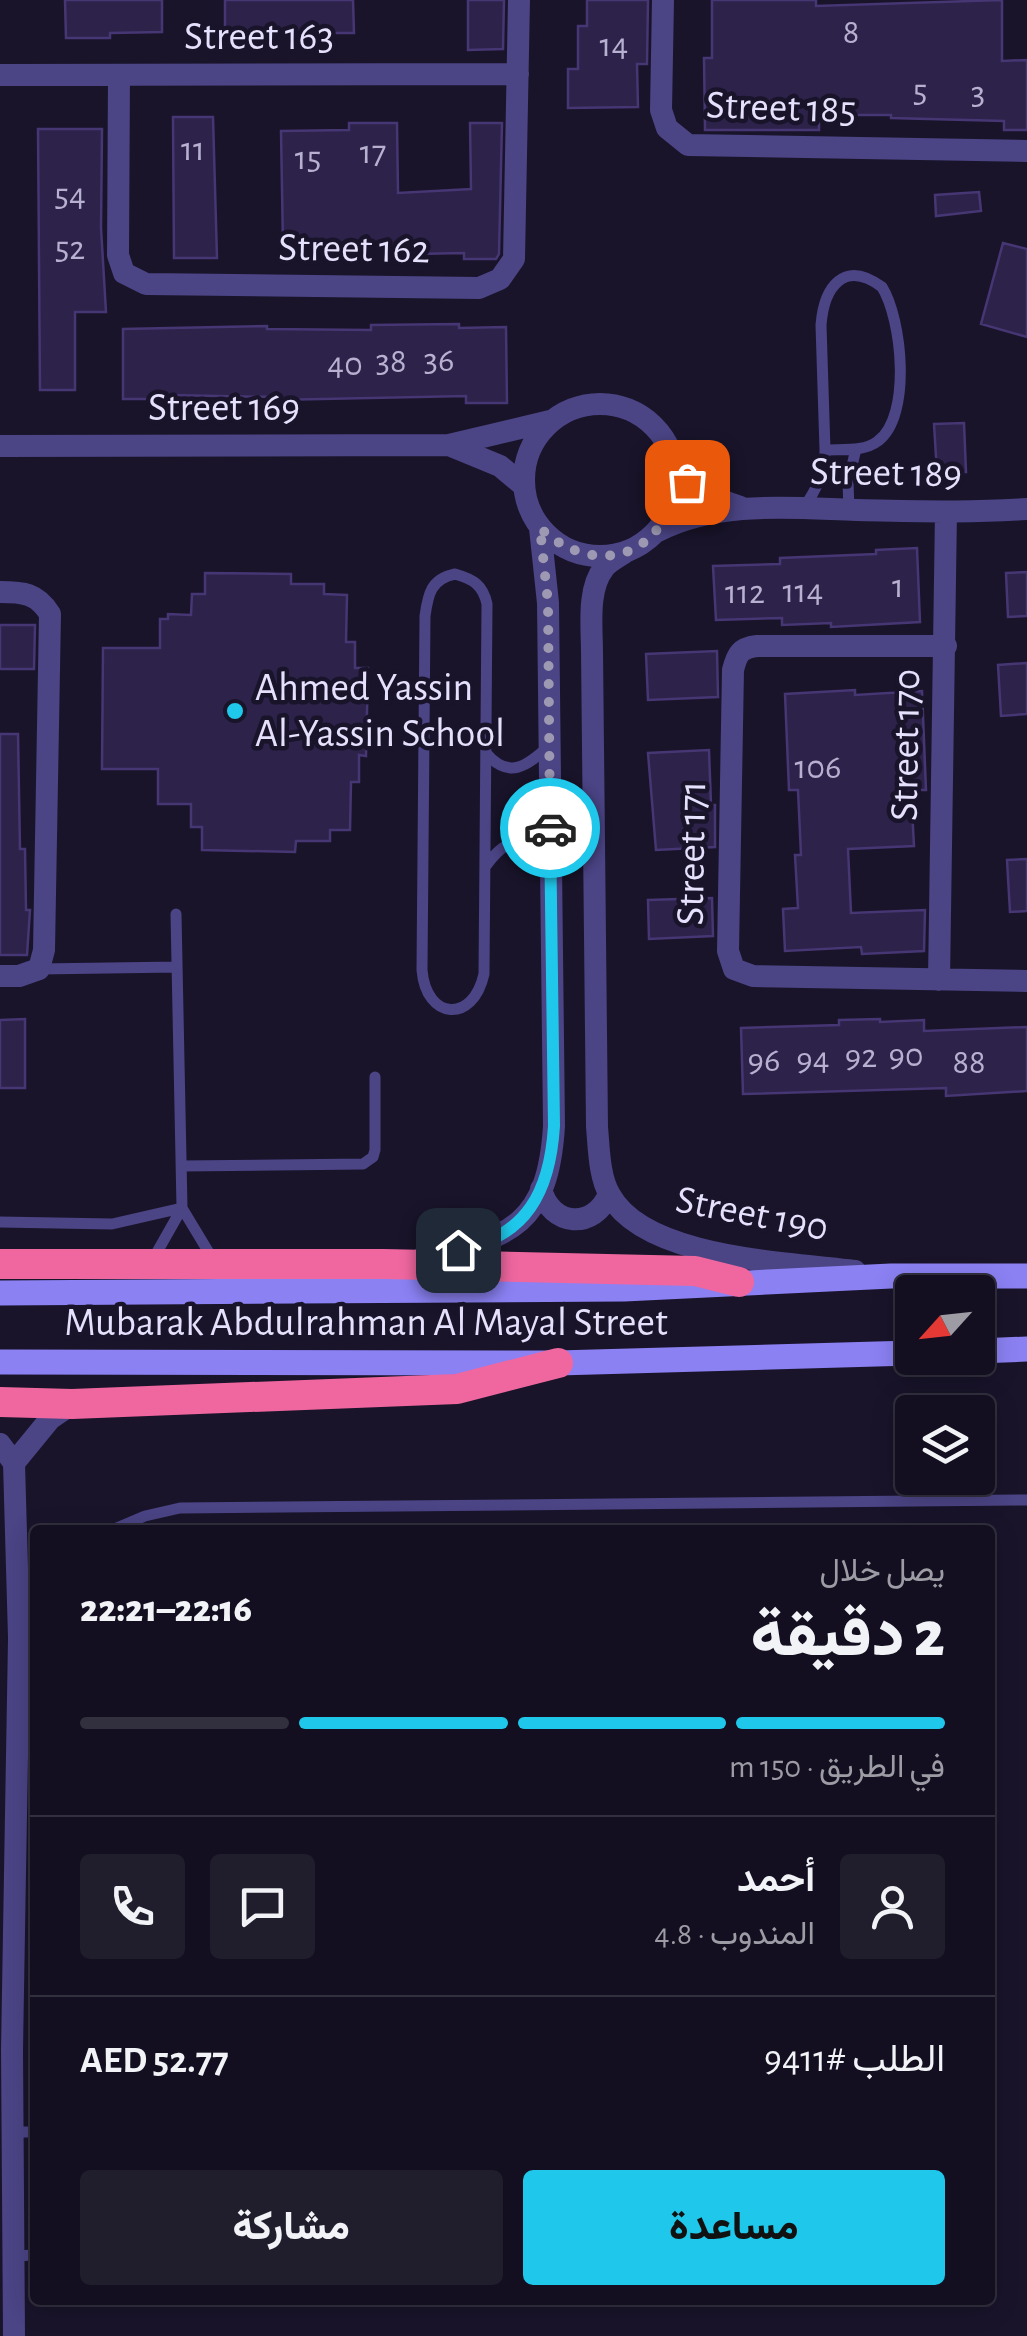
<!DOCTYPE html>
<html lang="ar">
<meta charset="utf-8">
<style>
body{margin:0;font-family:"Alegreya Sans",Vazirmatn,sans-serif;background:#201d2d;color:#f1f3f6;direction:rtl;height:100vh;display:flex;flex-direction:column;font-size:38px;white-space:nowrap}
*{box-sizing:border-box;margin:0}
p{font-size:32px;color:#9d9ca5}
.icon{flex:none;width:55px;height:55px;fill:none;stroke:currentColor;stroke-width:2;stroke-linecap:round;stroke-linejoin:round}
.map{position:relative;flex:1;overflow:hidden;direction:ltr}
.panel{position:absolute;left:30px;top:1525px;width:965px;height:780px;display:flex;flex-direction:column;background:#130f20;border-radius:10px;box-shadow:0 5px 25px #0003,0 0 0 2px #322f3e;direction:rtl}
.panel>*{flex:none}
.needle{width:65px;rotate:243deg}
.fabs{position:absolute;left:895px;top:1275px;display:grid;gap:20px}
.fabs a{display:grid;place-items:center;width:100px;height:100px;border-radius:10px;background:#130f20;box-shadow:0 5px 25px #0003,0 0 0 2px #322f3e;font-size:50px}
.pin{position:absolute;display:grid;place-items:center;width:85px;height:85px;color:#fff;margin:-42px;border-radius:20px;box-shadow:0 5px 15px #0006}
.courier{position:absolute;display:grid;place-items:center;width:100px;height:100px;margin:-50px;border:8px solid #1fc8ea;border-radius:50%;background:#fff;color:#222;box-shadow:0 2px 12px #0007}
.headline em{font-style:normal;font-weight:800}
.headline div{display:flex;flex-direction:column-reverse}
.headline{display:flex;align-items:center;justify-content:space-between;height:170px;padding:0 50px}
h1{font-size:65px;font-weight:800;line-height:75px}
.bar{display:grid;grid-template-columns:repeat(4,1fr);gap:15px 10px;align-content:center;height:120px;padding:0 50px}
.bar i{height:12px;border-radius:8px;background:#322f3e}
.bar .on{background:#1fc8ea}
.bar p{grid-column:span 4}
.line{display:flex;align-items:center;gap:25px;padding:0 50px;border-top:2px solid #322f3e}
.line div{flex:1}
.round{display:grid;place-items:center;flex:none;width:105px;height:105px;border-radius:10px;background:#201d2d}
.button{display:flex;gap:20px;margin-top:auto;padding:20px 50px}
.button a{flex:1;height:115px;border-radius:10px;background:#1fc8ea;color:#111;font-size:40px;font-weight:800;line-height:115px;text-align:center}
.button a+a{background:#201d2d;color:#f1f3f6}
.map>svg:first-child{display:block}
.building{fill:#2d224a;stroke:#463673;stroke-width:2.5}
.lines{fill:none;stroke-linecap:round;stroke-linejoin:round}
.lane{stroke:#4b4485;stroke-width:11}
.street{stroke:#4b4485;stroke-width:22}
.secondary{stroke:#8b81f3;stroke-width:25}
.highway{stroke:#f067a0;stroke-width:30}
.done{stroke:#9e99b2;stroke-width:10;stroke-dasharray:0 18}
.route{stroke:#1fc8ea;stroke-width:12}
.poi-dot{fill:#1fc8ea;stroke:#19142a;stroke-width:4}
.labels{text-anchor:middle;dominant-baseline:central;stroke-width:9;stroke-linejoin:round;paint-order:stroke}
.number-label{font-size:35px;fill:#b7b0d0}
.street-label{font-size:40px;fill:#e5e0fc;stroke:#19142a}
.poi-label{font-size:40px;fill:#e5e0fc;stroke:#19142a;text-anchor:start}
</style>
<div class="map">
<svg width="1027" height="2336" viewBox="0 0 1027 2336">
<rect width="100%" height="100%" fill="#19142a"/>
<!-- building -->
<path class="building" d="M 65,0 L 162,0 L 162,32 L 110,33 L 110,38 L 66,38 Z
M 225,0 L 353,0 L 354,33 L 225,33 Z
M 468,0 L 504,0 L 503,49 L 468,50 Z
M 587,0 L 648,0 L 647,64 L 637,64 L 638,107 L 568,108 L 568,69 L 578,69 L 578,26 L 587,26 Z
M 712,0 L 816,0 L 816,6 L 1002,0 L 1002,61 L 1027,60 L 1027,130 L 1004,130 L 1004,121 L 891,118 L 891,115 L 819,115 L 819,130 L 705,130 L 704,58 L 712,58 Z
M 173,117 L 213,117 L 217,258 L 174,258 Z
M 349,123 L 397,123 L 398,193 L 471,189 L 470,123 L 502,123 L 499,254 L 496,259 L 464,259 L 464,253 L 414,254 L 413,245 L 283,246 L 281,131 L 349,130 Z
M 38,129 L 102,129 L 101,228 L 106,312 L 75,312 L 75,390 L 40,390 Z
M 979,192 L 981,211 L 936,216 L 935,195 Z
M 1003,243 L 1027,249 L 1027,337 L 981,324 Z
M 459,324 L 459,328 L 506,327 L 507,403 L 466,403 L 466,396 L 275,400 L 275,397 L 168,395 L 168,399 L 123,399 L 123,329 L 267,326 L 267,329 L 371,330 L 371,325 Z
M 964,423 L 966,472 L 937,473 L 934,424 Z
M 917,548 L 920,622 L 831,627 L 831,623 L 782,625 L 782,618 L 716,620 L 713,566 L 780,564 L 780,558 L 876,554 L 876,550 Z
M 1027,572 L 1027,616 L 1008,617 L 1006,573 Z
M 205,573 L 291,574 L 291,584 L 324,584 L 324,594 L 347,595 L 346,642 L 355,642 L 355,668 L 368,668 L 366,756 L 359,755 L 359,782 L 351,782 L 350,830 L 330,830 L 330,841 L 296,841 L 295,852 L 202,850 L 202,827 L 191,827 L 191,804 L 158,804 L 158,769 L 102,769 L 103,648 L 160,648 L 160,619 L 168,619 L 168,614 L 191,615 L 192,594 L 205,594 Z
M 0,625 L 35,625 L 34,669 L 0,669 Z
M 717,651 L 718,697 L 648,700 L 646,654 Z
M 1027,663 L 1027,714 L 1001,716 L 998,665 Z
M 855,690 L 855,695 L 922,691 L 926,790 L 911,790 L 914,846 L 848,849 L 851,913 L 925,910 L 924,951 L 862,954 L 861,947 L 785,951 L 783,909 L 798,908 L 795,855 L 801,855 L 798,790 L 789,790 L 785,694 Z
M 0,734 L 18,734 L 20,849 L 25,849 L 26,910 L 30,910 L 27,955 L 0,955 Z
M 709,750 L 711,805 L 715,805 L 715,847 L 656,850 L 648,753 Z
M 1027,859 L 1027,911 L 1010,912 L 1007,860 Z
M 712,898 L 713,936 L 649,939 L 648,900 Z
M 25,1019 L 25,1088 L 0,1088 L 0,1020 Z
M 880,1019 L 880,1022 L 924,1020 L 924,1031 L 1027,1027 L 1027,1091 L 946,1096 L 946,1088 L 743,1094 L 741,1028 L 839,1025 L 839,1020 Z"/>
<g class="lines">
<!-- lane -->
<path class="lane" d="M 803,509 C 816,490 825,473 825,450 L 821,325 C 824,287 844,259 882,287 C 902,319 912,416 878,441 C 864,452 843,449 825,450
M 849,510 L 848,482 L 856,449
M 455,574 C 473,579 483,585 487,604 L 484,974 C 473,1024 426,1020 422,970 L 425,616 C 428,594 431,579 455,574 Z
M 486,753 C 509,780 527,766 549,746
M 485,867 C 505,839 524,831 548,860
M 176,914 L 182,1208 L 214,1261
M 39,969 L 177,967
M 182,1166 L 363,1164 L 373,1157 L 375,1150 L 375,1077
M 0,1222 L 112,1224 L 182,1208
M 152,1261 L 182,1208
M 112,1530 L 145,1516 L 180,1508 L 1027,1500
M 24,1630 L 35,1609
M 13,2132 L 35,2132
M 14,2256 L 35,2255"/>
<!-- street -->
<path class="street" d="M 663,0 L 661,110 L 667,128 L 688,145 L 1027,151
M 0,75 L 518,74
M 119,75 L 118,255 L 124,273 L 146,284 L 479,288 L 500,279 L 514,259 L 519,0
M524 480a76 76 0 1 1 152 0a76 76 0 1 1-152 0Z
M 449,445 L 500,466 L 524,486
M 0,446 L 449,445 L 550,421
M 675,467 L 703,494 L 740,507
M 658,531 C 718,500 791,508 856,510 C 913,511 970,513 1027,509
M 624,553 C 618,557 608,562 604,568 C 587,589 592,627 592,652 L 597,1127 C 599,1148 599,1177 610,1195 C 645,1259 788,1262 855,1271
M 0,592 C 23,592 37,593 50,614 L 44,950 L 39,969 L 19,976 L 0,976
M 946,646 L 757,646 C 740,648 737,654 733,670 L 728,951 L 734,969 L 753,976 L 1027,981
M 939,980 L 946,512
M 541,1189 C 551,1227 594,1230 609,1194
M 424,1256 C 512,1239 548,1223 554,1126 L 548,603 L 540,528
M 0,1444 L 14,1463 L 19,1638 L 12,2050 L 14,2336
M 14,1463 L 50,1419 L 72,1404"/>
<!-- secondary -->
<path class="secondary" d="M 0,1293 L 624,1289 L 891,1276 L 1027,1276
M 978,1351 L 1027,1349
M 0,1362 L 558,1363 L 912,1353"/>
<!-- highway -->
<path class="highway" d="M 0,1264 L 383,1264 L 695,1271 L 739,1282
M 0,1402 L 72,1404 L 457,1389 L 558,1363"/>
</g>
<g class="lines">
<!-- done -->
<path class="done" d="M 550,828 L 548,603 L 540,528 C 600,584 677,551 675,468 L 687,482"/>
<!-- route -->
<path class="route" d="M 458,1250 C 527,1237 550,1191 554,1126 L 550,828"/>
</g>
<!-- markers -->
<circle class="poi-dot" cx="235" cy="711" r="10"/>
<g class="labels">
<!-- number labels -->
<g class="number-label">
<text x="851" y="32">8</text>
<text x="614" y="45">14</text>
<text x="920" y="91">5</text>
<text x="978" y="93">3</text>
<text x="193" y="149">11</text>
<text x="373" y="152">17</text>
<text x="308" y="158">15</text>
<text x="70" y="195">54</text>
<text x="70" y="248">52</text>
<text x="439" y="360">36</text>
<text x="391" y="361">38</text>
<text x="345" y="364">40</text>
<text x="898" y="586">1</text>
<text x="803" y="591">114</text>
<text x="745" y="592">112</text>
<text x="818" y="767">106</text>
<text x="906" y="1055">90</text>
<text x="861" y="1056">92</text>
<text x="813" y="1059">94</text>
<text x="764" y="1060">96</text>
<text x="969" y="1062">88</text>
</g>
<!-- street labels -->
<g class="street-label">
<text x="259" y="37">Street 163</text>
<text transform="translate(781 108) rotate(2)">Street 185</text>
<text transform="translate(354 249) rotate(1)">Street 162</text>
<text x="224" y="408">Street 169</text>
<text transform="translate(886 473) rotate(1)">Street 189</text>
<text transform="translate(906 745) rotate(-89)">Street 170</text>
<text transform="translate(692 853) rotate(-89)">Street 171</text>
<text transform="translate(752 1214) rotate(11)">Street 190</text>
<text x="366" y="1323">Mubarak Abdulrahman Al Mayal Street</text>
</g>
<!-- poi labels -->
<g class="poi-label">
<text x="255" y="688">Ahmed Yassin<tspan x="255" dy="46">Al-Yassin School</tspan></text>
</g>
</g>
</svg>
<div class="fabs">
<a><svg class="needle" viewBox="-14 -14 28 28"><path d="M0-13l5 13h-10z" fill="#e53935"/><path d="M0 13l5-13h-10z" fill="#9d9ca5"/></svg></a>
<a><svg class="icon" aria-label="layers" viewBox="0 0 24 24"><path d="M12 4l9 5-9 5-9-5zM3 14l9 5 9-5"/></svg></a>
</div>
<div class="pin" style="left:687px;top:482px;background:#ea580c"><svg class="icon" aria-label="bag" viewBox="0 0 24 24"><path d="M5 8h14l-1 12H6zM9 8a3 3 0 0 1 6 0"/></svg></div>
<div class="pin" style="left:458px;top:1250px;background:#1f2937"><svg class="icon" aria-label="home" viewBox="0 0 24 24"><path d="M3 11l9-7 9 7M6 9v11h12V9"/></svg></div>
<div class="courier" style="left:550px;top:828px"><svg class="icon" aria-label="car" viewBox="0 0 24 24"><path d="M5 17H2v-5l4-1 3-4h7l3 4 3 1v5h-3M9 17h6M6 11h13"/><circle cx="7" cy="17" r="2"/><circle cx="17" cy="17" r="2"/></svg></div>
<section class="panel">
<div class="headline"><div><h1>2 دقيقة</h1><p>يصل خلال</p></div><em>22:16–22:21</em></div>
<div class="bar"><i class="on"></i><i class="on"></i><i class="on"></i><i></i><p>في الطريق · 150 m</p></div>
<div class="line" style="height:180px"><a class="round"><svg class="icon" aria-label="person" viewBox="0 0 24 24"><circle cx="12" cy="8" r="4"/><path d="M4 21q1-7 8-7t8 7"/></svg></a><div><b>أحمد</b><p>المندوب · 4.8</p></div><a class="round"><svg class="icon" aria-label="chat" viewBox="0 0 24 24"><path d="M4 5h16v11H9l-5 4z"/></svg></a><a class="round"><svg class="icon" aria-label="phone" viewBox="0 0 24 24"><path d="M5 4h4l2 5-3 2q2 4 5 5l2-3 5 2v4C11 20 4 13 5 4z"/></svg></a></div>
<div class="line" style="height:130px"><div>الطلب #9411</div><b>AED 52.77</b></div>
<div class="button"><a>مساعدة</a><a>مشاركة</a></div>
</section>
</div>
